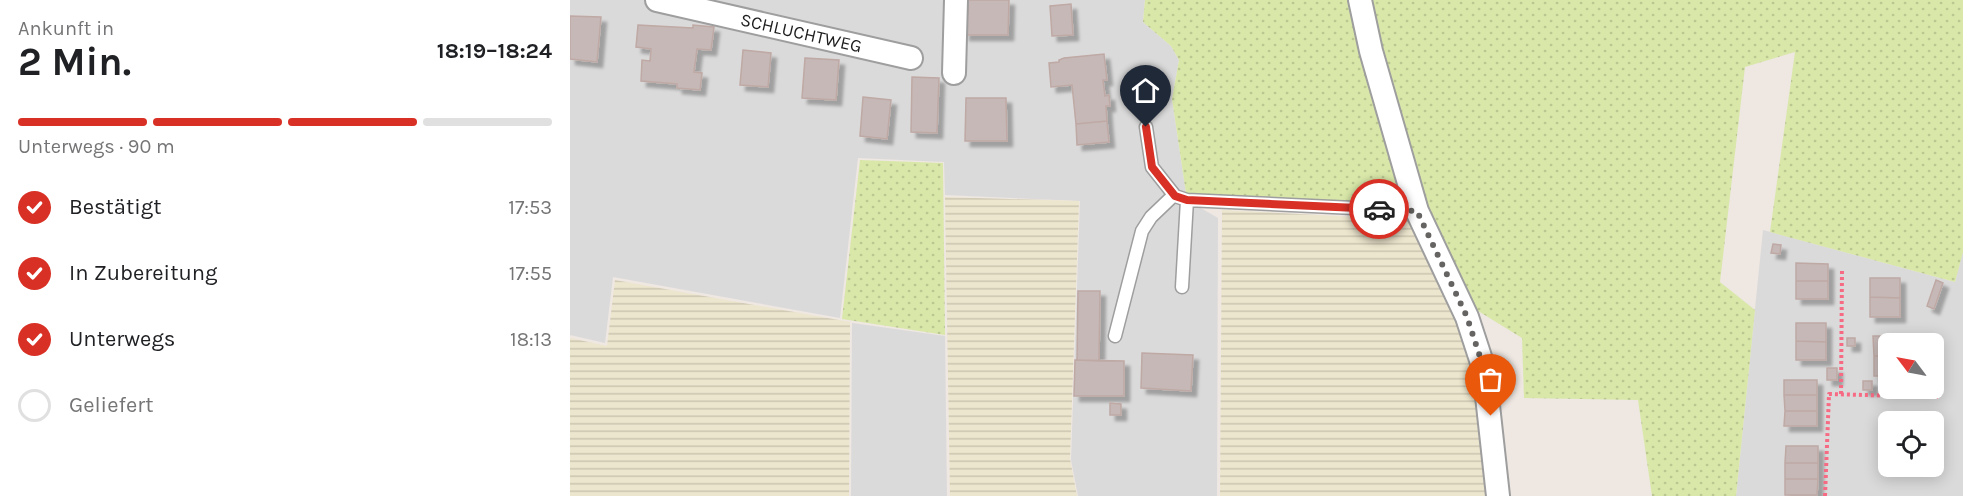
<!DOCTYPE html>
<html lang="de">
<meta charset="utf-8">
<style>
body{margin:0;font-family:Karla,sans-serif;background:#f2f2f2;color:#202124;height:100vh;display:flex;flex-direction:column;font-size:22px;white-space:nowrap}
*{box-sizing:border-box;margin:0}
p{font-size:20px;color:#757577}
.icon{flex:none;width:33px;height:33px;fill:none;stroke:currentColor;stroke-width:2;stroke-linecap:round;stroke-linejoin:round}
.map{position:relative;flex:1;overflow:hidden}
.details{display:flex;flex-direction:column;background:#fff;width:570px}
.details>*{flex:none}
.needle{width:39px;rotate:302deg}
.tools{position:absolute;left:1308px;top:333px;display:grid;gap:12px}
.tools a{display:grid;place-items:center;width:66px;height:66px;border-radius:9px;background:#fff;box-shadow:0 3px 15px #0003;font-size:30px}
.pin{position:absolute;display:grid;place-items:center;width:51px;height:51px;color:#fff;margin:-62px -26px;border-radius:50% 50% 50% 0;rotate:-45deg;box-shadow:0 0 6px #0007}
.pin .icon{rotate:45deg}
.courier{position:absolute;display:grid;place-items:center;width:60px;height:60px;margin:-30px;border:4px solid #d93025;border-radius:50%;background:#fff;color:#222;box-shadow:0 2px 8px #0007}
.overview em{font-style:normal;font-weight:700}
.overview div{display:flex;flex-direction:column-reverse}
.overview{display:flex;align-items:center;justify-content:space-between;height:102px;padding:0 18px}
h1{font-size:39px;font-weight:700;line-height:45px}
.bar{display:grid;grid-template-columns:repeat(4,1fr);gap:9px 6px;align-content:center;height:72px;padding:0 18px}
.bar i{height:8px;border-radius:4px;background:#e0e0e0}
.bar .active{background:#d93025}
.bar p{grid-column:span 4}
ol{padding:0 18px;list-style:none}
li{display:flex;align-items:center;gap:18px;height:66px}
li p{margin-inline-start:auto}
li .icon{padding:6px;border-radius:50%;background:#d93025;color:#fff;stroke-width:4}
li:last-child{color:#757577}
li i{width:33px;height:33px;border:3px solid #e0e0e0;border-radius:50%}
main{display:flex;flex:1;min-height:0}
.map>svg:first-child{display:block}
.residential{fill:#dbdada;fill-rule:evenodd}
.farmland{fill:url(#farmland-rules)}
.grass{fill:url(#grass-dots)}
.building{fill:#c5b8b6;stroke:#bfa9a5;stroke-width:1.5;filter:url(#shadow)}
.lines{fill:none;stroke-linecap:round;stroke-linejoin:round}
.service-casing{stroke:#9e9e9e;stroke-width:15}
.minor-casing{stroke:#9e9e9e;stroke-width:26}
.path{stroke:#f76a83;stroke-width:4;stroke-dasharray:3 3;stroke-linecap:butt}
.service{stroke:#fff;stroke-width:12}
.minor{stroke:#fff;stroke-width:22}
.done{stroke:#666462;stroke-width:6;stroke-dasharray:0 10.8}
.route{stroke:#d93025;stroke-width:8}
.labels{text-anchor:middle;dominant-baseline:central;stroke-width:6;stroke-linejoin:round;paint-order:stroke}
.street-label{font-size:18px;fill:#1d1d1d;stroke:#fff}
</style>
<main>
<section class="details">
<div class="overview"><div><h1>2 Min.</h1><p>Ankunft in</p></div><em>18:19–18:24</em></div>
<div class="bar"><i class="active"></i><i class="active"></i><i class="active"></i><i></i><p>Unterwegs · 90 m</p></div>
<ol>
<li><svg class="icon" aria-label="check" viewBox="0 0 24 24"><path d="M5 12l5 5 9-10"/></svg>Bestätigt<p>17:53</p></li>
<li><svg class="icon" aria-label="check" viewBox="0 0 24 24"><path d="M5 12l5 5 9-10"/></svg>In Zubereitung<p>17:55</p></li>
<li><svg class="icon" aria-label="check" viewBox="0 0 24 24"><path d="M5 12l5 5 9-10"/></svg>Unterwegs<p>18:13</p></li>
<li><i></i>Geliefert</li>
</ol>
</section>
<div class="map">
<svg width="1393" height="496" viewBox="0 0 1393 496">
<defs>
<pattern id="farmland-rules" width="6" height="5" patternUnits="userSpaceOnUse" patternTransform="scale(1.5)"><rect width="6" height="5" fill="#ede6ce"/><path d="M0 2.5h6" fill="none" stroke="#cbc5b0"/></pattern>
<pattern id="grass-dots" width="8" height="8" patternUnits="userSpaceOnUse" patternTransform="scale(1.5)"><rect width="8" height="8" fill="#d9e8a9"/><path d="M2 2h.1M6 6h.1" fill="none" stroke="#bac791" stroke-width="1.8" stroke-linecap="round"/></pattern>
<filter id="shadow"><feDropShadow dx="5.5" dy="5.5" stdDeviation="1.5" flood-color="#0004"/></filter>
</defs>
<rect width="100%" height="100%" fill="#eee7e2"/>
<!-- residential -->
<path class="residential" d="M 0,0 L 575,0 L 573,22 L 601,46 L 609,60 L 602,99 L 617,200 L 648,218 L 647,496 L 508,496 L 501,460 L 510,201 L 375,195 L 374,162 L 288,158 L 270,318 L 43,277 L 35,343 L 0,335 Z
M 1193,230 L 1385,282 L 1393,250 L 1393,496 L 1166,496 ZM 1318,344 L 1364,344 L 1364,388 L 1318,388 ZM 1318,422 L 1364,422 L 1364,466 L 1318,466 Z
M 282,323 L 375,336 L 377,496 L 281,496 Z"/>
<!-- farmland -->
<path class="farmland" d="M 375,197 L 509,201 L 500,459 L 507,496 L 380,496 Z
M 652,210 L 843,220 L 908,371 L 923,496 L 650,496 Z
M 45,280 L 280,322 L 279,496 L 0,496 L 0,338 L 37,346 Z"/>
<!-- grass -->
<path class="grass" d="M 575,0 L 790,0 L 847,211 L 617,200 L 602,99 L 609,60 L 601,46 L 573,22 Z
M 794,0 L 1393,0 L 1393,252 L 1385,282 L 1200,232 L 1225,52 L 1175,67 L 1150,282 L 1185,310 L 1166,496 L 1082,496 L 1068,400 L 954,398 L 952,338 L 900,306 L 852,195 Z
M 290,160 L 373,163 L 375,335 L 272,319 Z"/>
<!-- building -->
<path class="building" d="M 398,0 L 439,0 L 438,35 L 394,35 L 395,21 L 398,14 Z
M 501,4 L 503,35 L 482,36 L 480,6 Z
M 0,16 L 31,17 L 27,62 L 0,59 Z
M 68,25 L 123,28 L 123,25 L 144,27 L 141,50 L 127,49 L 124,72 L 132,73 L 130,90 L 107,88 L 107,84 L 71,81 L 72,60 L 80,61 L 81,49 L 66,47 Z
M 173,50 L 201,53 L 198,87 L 170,85 Z
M 534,54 L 537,80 L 533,80 L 535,96 L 539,95 L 540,106 L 536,106 L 537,121 L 506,124 L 502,85 L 481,87 L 479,63 L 489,62 L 489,60 L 494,58 Z
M 235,58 L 269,60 L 266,100 L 232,98 Z
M 342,77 L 369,78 L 367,133 L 341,132 Z
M 293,97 L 321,100 L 317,139 L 290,136 Z
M 396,98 L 436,98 L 437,141 L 395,141 Z
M 537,121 L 539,142 L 507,145 L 506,124 Z
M 1203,244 L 1211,245 L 1210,254 L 1201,253 Z
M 1226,263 L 1258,264 L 1258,281 L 1226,281 Z
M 1300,278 L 1330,278 L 1330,298 L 1300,297 Z
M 1366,280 L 1373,283 L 1364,309 L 1357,306 Z
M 1226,281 L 1258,281 L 1258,299 L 1226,299 Z
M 508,291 L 530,291 L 529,361 L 507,360 Z
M 1300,297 L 1330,298 L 1330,317 L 1300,317 Z
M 1226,323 L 1256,323 L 1256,342 L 1226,341 Z
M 1303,336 L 1333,336 L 1333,344 L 1318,344 L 1318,356 L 1304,356 Z
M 1277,338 L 1285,338 L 1285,346 L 1277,346 Z
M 1226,341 L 1256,342 L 1256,360 L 1226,360 Z
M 572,353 L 623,355 L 621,391 L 571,388 Z
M 1304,356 L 1318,356 L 1318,376 L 1304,376 Z
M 505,360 L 554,361 L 554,396 L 504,396 Z
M 1257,368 L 1267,368 L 1267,380 L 1257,380 Z
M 1214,380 L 1247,380 L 1247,395 L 1214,395 Z
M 1293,381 L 1302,381 L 1302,390 L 1293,390 Z
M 1214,395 L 1247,395 L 1247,411 L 1215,411 Z
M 540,403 L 551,404 L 551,415 L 540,415 Z
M 1215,411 L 1247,411 L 1247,426 L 1214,426 Z
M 1216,446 L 1248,446 L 1248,463 L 1215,463 Z
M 1215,463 L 1248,463 L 1248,479 L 1215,479 Z
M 1215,479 L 1248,479 L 1247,495 L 1215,495 Z"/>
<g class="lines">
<defs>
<path id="service" d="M 576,127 L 582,167 L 605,196 L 617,200 L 847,211
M 612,287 L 617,200
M 545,336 L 572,231 L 581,217 L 604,195"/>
<g id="minor">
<path id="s1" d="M 87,0 L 341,58"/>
<path d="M 790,0 L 801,51 L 847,211 L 897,317 L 914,369 L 928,496"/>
<path d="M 384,73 L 386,0"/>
</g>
</defs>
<!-- service casing -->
<use href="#service" class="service-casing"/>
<!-- minor casing -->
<use href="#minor" class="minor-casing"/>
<!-- path -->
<path class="path" d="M 1271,394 L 1272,270
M 1255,496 L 1259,394 L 1368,397"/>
<!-- service -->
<use href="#service" class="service"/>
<!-- minor -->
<use href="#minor" class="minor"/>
</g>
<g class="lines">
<!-- done -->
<path class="done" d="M 809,209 L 847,211 L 897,317 L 914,369 L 921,416"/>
<!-- route -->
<path class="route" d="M 576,127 L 582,167 L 605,196 L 617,200 L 809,209"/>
</g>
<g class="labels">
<!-- street labels -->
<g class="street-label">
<text stroke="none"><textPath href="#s1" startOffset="148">SCHLUCHTWEG</textPath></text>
</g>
</g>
</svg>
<div class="tools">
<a><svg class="needle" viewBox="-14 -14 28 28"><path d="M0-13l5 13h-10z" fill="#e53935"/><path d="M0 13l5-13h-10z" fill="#757577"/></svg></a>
<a><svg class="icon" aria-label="locate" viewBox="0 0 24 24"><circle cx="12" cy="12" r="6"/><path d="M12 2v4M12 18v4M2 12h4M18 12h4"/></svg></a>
</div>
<div class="pin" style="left:921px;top:416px;background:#ea580c"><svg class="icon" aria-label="bag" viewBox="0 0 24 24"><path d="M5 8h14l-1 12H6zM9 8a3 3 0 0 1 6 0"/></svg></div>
<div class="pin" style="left:576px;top:127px;background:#1f2937"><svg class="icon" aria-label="home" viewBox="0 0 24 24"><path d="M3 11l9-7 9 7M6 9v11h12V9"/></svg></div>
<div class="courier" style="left:809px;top:209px"><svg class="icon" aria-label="car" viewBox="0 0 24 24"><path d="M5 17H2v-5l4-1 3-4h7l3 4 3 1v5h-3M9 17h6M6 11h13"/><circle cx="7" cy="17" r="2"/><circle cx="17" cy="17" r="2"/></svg></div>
</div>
</main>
